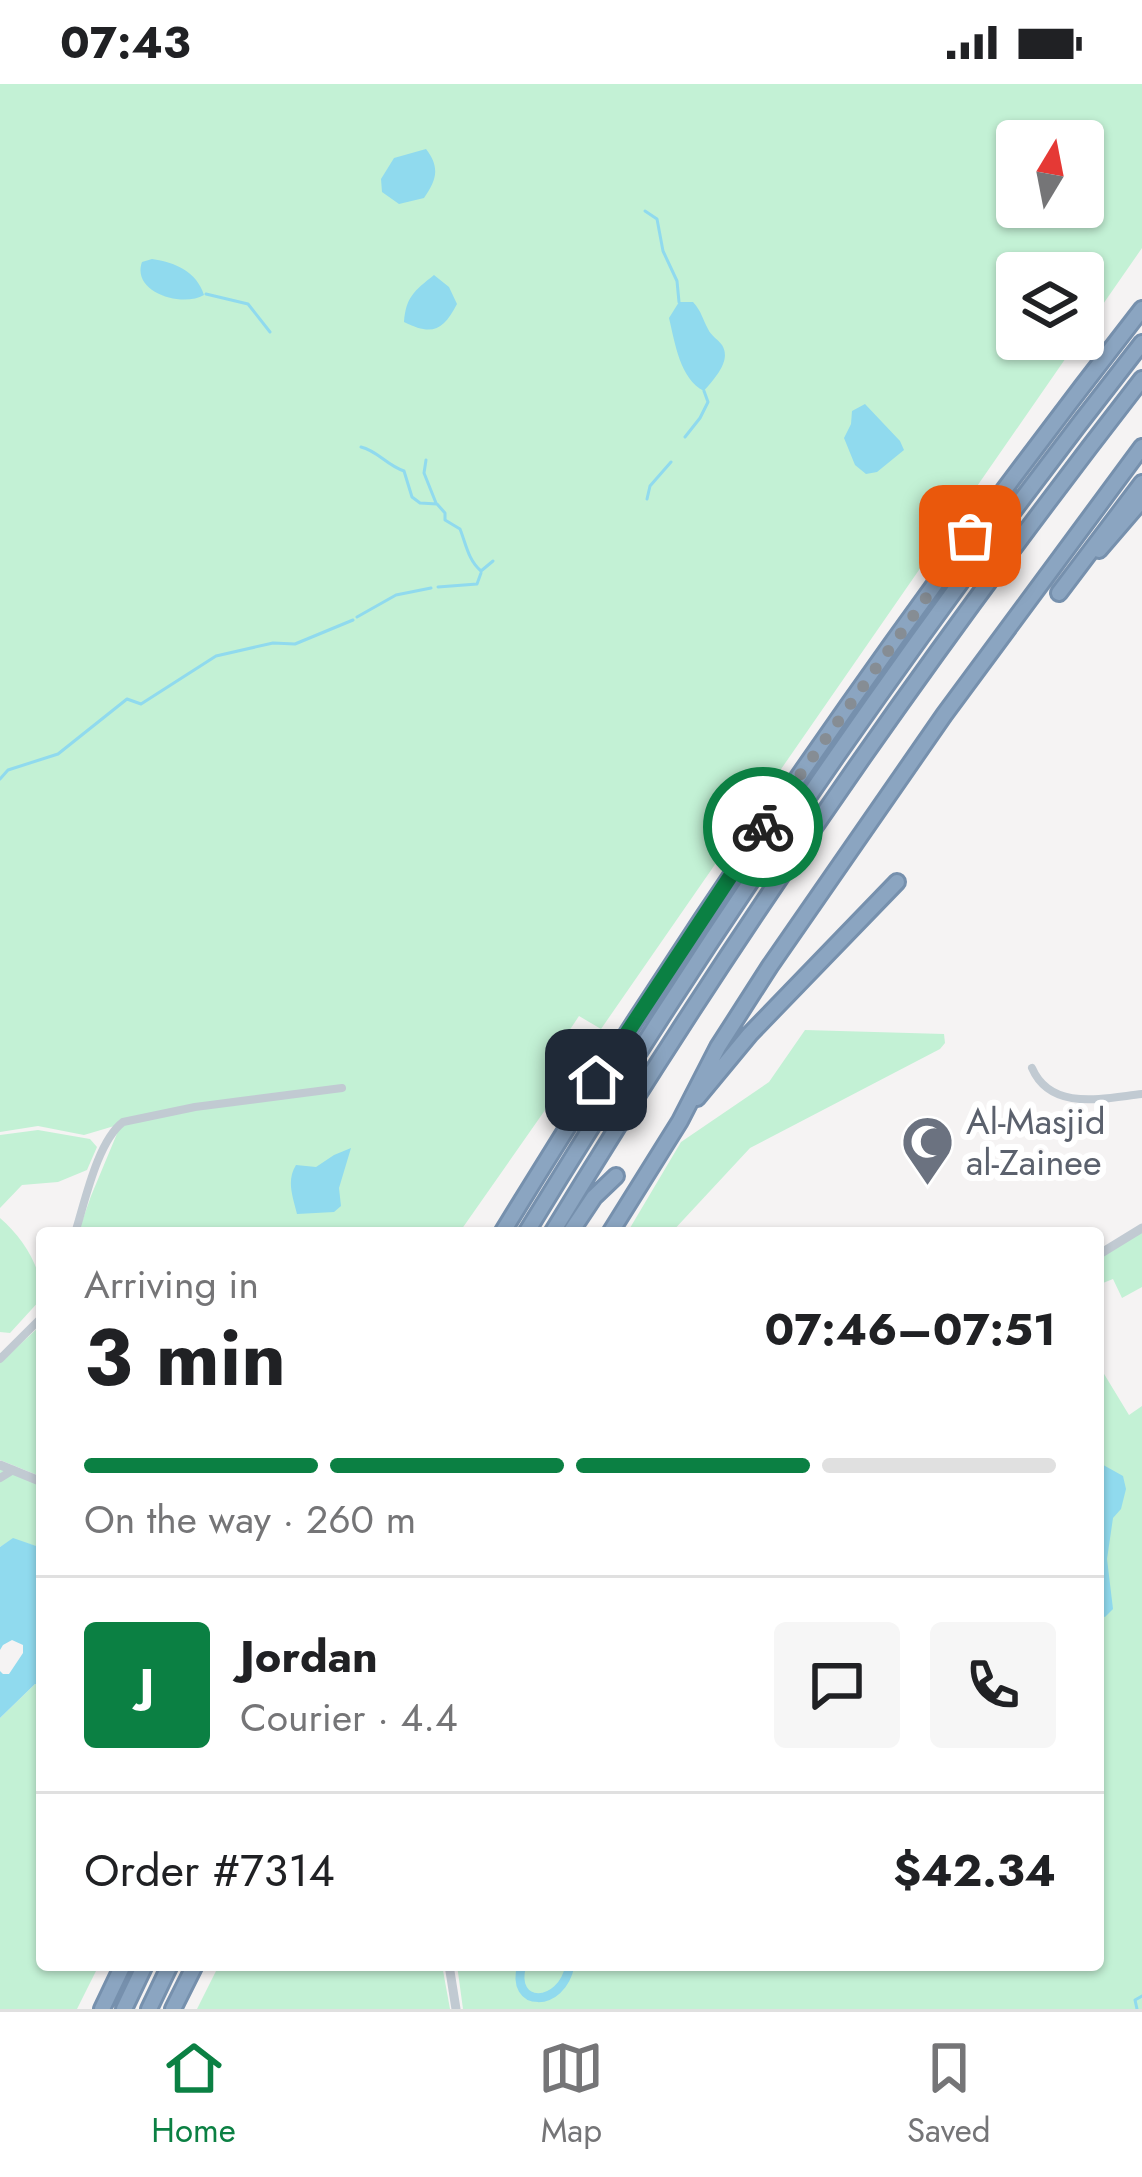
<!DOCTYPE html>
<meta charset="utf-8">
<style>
body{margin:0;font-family:Jost,sans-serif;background:#f6f6f6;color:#202124;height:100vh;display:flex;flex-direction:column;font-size:45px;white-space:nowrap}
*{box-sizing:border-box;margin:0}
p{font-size:39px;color:#757577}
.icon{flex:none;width:66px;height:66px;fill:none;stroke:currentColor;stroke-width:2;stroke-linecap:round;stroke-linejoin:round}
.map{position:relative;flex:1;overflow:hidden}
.panel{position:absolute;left:36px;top:1143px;width:1068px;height:744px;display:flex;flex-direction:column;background:#fff;border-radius:12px;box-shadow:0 3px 9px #0004}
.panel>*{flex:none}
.needle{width:78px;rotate:10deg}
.fabs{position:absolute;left:996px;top:36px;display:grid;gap:24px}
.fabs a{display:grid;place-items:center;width:108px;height:108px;border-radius:12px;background:#fff;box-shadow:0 3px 9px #0004;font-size:60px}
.pin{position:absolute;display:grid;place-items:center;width:102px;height:102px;color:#fff;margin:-51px;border-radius:24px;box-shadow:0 6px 18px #0006}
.courier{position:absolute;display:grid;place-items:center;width:120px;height:120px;margin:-60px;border:9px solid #0b8043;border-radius:50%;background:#fff;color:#222;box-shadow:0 3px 15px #0007}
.head em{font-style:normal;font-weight:700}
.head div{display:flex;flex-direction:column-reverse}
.head{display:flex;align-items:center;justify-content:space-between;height:204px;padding:0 48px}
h1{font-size:78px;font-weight:700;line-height:90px}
.bar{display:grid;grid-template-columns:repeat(4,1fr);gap:18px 12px;align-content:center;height:144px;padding:0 48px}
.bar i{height:15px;border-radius:9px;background:#e0e0e0}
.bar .active{background:#0b8043}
.bar p{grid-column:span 4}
.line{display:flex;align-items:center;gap:30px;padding:0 48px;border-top:3px solid #e0e0e0}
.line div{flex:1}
.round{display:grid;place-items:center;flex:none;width:126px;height:126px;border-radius:12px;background:#f6f6f6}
.status{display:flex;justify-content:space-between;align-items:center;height:84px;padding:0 60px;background:#fff;direction:ltr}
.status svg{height:33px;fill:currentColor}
.dock{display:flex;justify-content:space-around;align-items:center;height:168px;border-top:3px solid #e0e0e0;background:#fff;font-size:33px;color:#757577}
.dock a{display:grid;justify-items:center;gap:6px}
.dock .active{color:#0b8043}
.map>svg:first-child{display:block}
.green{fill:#c3f1d5;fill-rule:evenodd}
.water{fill:#90daee}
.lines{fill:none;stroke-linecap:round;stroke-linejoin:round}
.stream{stroke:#90daee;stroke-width:3}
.canal{stroke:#90daee;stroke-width:9}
.motorway-casing{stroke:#7690ad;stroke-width:20}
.minor{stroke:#c1cad2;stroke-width:8}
.tertiary{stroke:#c1cad2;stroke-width:9}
.motorway{stroke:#8ba5c1;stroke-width:14}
.done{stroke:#868d94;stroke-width:12;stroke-dasharray:0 21.6}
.route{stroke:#0b8043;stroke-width:15}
.labels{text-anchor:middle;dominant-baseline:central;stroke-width:12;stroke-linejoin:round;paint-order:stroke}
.worship-label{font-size:36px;fill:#5b616d;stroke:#fff;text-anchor:start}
</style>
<div class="status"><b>07:43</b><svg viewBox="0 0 49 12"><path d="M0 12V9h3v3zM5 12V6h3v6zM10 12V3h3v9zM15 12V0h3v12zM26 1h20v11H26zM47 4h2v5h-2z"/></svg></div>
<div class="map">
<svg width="1142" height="1925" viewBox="0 0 1142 1925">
<rect width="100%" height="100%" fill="#f5f3f3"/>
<!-- green -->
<path class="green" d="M 0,0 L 1142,0 L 1142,164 L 1083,249 L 1083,189 L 1017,189 L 1017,255 L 1079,255 L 601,945 L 579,932 L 555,968 L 564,999 L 459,1149 L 78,1149 L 91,1112 L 121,1040 L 84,1051 L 38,1042 L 0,1048 ZM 1017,57 L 1083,57 L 1083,123 L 1017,123 Z
M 805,946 L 944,950 L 945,959 L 940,965 L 750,1064 L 671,1149 L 627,1149 L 681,1058 L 769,998 Z
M 38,1046 L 90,1055 L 97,1063 L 87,1086 L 58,1098 L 22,1101 L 0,1124 L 0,1051 Z
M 0,1134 C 23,1154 42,1183 42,1214 L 10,1249 L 0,1248 Z
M 1142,1144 L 1142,1203 L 1122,1214 L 1113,1195 L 1098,1201 L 1098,1171 Z
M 42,1240 L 42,1393 L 0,1376 L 0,1279 Z
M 1098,1280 L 1129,1331 L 1142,1322 L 1142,1925 L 463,1925 L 457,1881 L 1098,1881 Z
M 0,1381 L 42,1398 L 42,1464 L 13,1455 L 0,1463 Z
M 35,1600 L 42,1600 L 42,1881 L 99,1881 L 77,1925 L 0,1925 L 0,1634 Z
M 219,1881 L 442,1881 L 450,1925 L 197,1925 Z"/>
<!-- water -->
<path class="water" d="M 426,65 C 440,83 437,96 424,114 L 399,120 L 382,108 L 381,95 L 394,74 Z
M 152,175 C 175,178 197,188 204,211 C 182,224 131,208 142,178 Z
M 434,191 L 449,203 L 457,220 C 443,247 432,252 404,238 C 406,213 414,207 434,191 Z
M 679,218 L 693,218 C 702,228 702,234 708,245 C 711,252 718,255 722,261 C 732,277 714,295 704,307 C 680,295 675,259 669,234 Z
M 865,320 L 900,357 L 904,366 L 877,388 L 866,390 L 855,381 L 844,354 L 851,340 L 852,327 Z
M 351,1064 L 339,1104 L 341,1122 L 334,1128 L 297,1130 C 293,1113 286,1097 296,1081 L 316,1083 L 334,1071 Z
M 1098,1378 L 1123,1392 L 1126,1405 L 1121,1425 L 1113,1434 L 1107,1475 L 1113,1525 L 1105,1533 L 1098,1531 Z
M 13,1454 L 42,1464 L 42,1600 L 35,1600 L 0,1634 L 0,1587 L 3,1590 L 9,1590 L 23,1569 L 23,1561 L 12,1556 L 3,1561 L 0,1566 L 0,1463 Z"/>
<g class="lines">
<!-- stream -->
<path class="stream" d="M 645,127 L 657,135 L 663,167 L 677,197 L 679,218
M 206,210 L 248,220 L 270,248
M 685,353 L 700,334 L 708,318 L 704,307
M 361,363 C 378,367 386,381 404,387 L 412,413 L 420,419 L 437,420 L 445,429 L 445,436 L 460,445 C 466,460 468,476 481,487 L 493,477
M 426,376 L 424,389 L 436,419
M 647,415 L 650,402 L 671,378
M 438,503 L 477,500 L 481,489
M 357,533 L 396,511 L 431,504
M 0,695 L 8,686 L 58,670 L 127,615 L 141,620 L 216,572 L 273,559 L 295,560 L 353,536
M 1137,1925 L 1135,1916 L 1142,1912"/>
<!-- canal -->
<path class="canal" d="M 522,1881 C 509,1924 562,1925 570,1881"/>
<defs>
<path id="motorway" d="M 1099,466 L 1142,416
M 1059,509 L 1142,399
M 697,1014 L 750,950 L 897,798
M 502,1149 C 697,829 911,521 1142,225
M 526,1149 C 714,840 919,543 1142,259
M 552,1149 C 732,853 929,569 1142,295
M 570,1149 L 594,1113 L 616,1092
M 610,1149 L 680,1037 L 718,963 L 770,882 L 944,631 L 1142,363
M 102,1925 L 123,1881
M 124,1925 L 145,1881
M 149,1925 L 170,1881
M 173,1925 L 195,1881"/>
</defs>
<!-- motorway casing -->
<use href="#motorway" class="motorway-casing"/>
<!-- minor -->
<path class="minor" d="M 1032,984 C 1051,1028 1104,1014 1142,1010
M 75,1149 C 85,1118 97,1058 123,1038 L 195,1023 L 342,1004
M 0,1275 L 42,1233
M 0,1394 L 13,1386"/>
<!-- tertiary -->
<path class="tertiary" d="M 1098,1171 L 1142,1144
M 0,1381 L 42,1398
M 449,1881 L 456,1925"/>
<!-- motorway -->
<use href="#motorway" class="motorway"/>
</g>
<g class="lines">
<!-- done -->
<path class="done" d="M 763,743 L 970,452"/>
<!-- route -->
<path class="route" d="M 596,996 L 763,743"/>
</g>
<!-- icons -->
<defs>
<symbol id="mosque-pin" viewBox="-11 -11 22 30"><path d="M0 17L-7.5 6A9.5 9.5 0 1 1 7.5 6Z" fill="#6b7280" stroke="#fff"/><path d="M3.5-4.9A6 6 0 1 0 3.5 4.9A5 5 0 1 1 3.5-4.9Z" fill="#fff"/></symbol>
</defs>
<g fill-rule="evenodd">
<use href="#mosque-pin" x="898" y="1028" width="59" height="81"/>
</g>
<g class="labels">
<!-- worship labels -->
<g class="worship-label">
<text x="966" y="1037">Al-Masjid<tspan x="966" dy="41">al-Zainee</tspan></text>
</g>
</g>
</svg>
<div class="fabs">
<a><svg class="needle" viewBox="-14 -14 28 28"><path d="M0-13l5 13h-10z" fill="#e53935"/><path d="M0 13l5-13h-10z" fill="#757577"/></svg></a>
<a><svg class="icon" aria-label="layers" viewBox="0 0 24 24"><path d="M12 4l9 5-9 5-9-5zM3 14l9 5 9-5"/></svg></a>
</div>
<div class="pin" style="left:970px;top:452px;background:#ea580c"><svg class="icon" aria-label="bag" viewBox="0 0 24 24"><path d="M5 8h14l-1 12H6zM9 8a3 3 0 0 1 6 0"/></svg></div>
<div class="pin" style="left:596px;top:996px;background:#1f2937"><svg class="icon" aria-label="home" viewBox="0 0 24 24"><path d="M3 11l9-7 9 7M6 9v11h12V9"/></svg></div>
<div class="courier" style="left:763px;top:743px"><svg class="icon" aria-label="bike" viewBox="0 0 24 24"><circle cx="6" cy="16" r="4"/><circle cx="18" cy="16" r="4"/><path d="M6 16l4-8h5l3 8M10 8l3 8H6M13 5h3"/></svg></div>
<section class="panel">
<div class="head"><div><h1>3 min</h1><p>Arriving in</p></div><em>07:46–07:51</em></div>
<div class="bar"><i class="active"></i><i class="active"></i><i class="active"></i><i></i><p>On the way · 260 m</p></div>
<div class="line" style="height:216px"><b class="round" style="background:#0b8043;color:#fff">J</b><div><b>Jordan</b><p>Courier · 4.4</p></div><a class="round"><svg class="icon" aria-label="chat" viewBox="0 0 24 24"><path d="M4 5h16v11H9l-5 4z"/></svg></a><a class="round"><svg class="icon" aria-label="phone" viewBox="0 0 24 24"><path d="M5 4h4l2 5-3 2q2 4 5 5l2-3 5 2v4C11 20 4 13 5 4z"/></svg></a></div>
<div class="line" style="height:156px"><div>Order #7314</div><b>$42.34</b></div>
</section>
</div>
<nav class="dock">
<a class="active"><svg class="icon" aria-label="home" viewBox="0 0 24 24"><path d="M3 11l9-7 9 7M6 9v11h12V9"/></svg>Home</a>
<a><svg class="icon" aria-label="map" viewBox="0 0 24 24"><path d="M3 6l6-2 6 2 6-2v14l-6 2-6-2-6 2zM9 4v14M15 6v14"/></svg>Map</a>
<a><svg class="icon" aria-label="saved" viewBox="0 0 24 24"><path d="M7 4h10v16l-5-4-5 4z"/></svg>Saved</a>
</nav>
